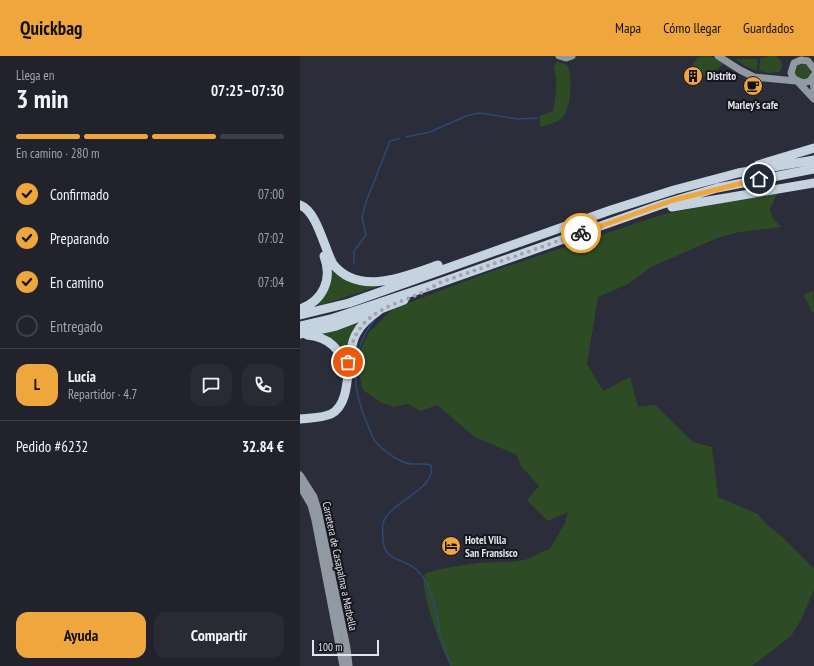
<!DOCTYPE html>
<html lang="es">
<meta charset="utf-8">
<style>
body{margin:0;font-family:"PT Sans Narrow",sans-serif;background:#292a34;color:#f1f3f6;height:100vh;display:flex;flex-direction:column;font-size:15px;white-space:nowrap}
*{box-sizing:border-box;margin:0}
p{font-size:13px;color:#a2a4a9}
.icon{flex:none;width:22px;height:22px;fill:none;stroke:currentColor;stroke-width:2;stroke-linecap:round;stroke-linejoin:round}
.map{position:relative;flex:1;overflow:hidden}
.side{display:flex;flex-direction:column;background:#21222c;width:300px}
.side>*{flex:none}
.scale{position:absolute;left:12px;bottom:10px;width:67px;box-sizing:border-box;padding-left:4px;border:2px solid #e3e4ed;border-top:0;font-size:11px;line-height:14px;white-space:nowrap;color:#e3e4ed;-webkit-text-stroke:3px #15161c;paint-order:stroke}
.pin{position:absolute;display:grid;place-items:center;width:34px;height:34px;color:#fff;margin:-17px;border:2px solid #fff;border-radius:50%;box-shadow:0 1px 4px #0007}
.courier{position:absolute;display:grid;place-items:center;width:40px;height:40px;margin:-20px;border:3px solid #efa73d;border-radius:50%;background:#fff;color:#222;box-shadow:0 1px 5px #0007}
.overview em{font-style:normal;font-weight:600}
.overview div{display:flex;flex-direction:column-reverse}
.overview{display:flex;align-items:center;justify-content:space-between;height:68px;padding:0 16px}
h1{font-size:26px;font-weight:600;line-height:30px}
.bar{display:grid;grid-template-columns:repeat(4,1fr);gap:6px 4px;align-content:center;height:48px;padding:0 16px}
.bar i{height:5px;border-radius:3px;background:#3e3f48}
.bar .current{background:#efa73d}
.bar p{grid-column:span 4}
.line{display:flex;align-items:center;gap:10px;padding:0 16px;border-top:1px solid #3e3f48}
.line div{flex:1}
.round{display:grid;place-items:center;flex:none;width:42px;height:42px;border-radius:12px;background:#292a34}
ol{padding:0 16px;list-style:none}
li{display:flex;align-items:center;gap:12px;height:44px}
li p{margin-inline-start:auto}
li .icon{padding:4px;border-radius:50%;background:#efa73d;color:#111;stroke-width:4}
li:last-child{color:#a2a4a9}
li i{width:22px;height:22px;border:2px solid #3e3f48;border-radius:50%}
.primary-button{display:flex;gap:8px;margin-top:auto;padding:8px 16px}
.primary-button a{flex:1;height:46px;border-radius:12px;background:#efa73d;color:#111;font-size:16px;font-weight:600;line-height:46px;text-align:center}
.primary-button a+a{background:#292a34;color:#f1f3f6}
header{display:flex;align-items:center;gap:24px;box-sizing:border-box;height:56px;padding:0 20px;background:#efa73d;color:#111}
header strong{font-size:19px}
nav{display:flex;gap:22px;margin-inline-start:auto;font-size:14px}
main{display:flex;flex:1;min-height:0}
.map>svg:first-child{display:block}
.green{fill:#2d4c25}
.lines{fill:none;stroke-linecap:round;stroke-linejoin:round}
.stream{stroke:#294a74;stroke-width:1.5}
.secondary{stroke:#919aa3;stroke-width:7}
.motorway{stroke:#c5d3e1;stroke-width:9}
.done{stroke:#a3a4af;stroke-width:4;stroke-dasharray:0 7.2}
.route{stroke:#efa73d;stroke-width:5}
.labels{text-anchor:middle;dominant-baseline:central;stroke-width:4;stroke-linejoin:round;paint-order:stroke}
.poi-label{font-size:11px;font-weight:bold;fill:#e3e4ed;stroke:#15161c;text-anchor:start}
.street-label{font-size:11px;fill:#e3e4ed;stroke:#15161c}
</style>
<header>
<strong>Quickbag</strong>
<nav><a>Mapa</a><a>Cómo llegar</a><a>Guardados</a></nav>
</header>
<main>
<section class="side">
<div class="overview"><div><h1>3 min</h1><p>Llega en</p></div><em>07:25–07:30</em></div>
<div class="bar"><i class="current"></i><i class="current"></i><i class="current"></i><i></i><p>En camino · 280 m</p></div>
<ol>
<li><svg class="icon" aria-label="check" viewBox="0 0 24 24"><path d="M5 12l5 5 9-10"/></svg>Confirmado<p>07:00</p></li>
<li><svg class="icon" aria-label="check" viewBox="0 0 24 24"><path d="M5 12l5 5 9-10"/></svg>Preparando<p>07:02</p></li>
<li><svg class="icon" aria-label="check" viewBox="0 0 24 24"><path d="M5 12l5 5 9-10"/></svg>En camino<p>07:04</p></li>
<li><i></i>Entregado</li>
</ol>
<div class="line" style="height:72px"><b class="round" style="background:#efa73d;color:#111">L</b><div><b>Lucía</b><p>Repartidor · 4.7</p></div><a class="round"><svg class="icon" aria-label="chat" viewBox="0 0 24 24"><path d="M4 5h16v11H9l-5 4z"/></svg></a><a class="round"><svg class="icon" aria-label="phone" viewBox="0 0 24 24"><path d="M5 4h4l2 5-3 2q2 4 5 5l2-3 5 2v4C11 20 4 13 5 4z"/></svg></a></div>
<div class="line" style="height:52px"><div>Pedido #6232</div><b>32.84 €</b></div>
<div class="primary-button"><a>Ayuda</a><a>Compartir</a></div>
</section>
<div class="map">
<svg width="514" height="610" viewBox="0 0 514 610">
<rect width="100%" height="100%" fill="#2c2d3b"/>
<!-- green -->
<path class="green" d="M 410,0 L 424,8 L 410,18 L 402,20 L 395,26 L 390,22 C 388,13 393,7 399,1 Z
M 469,0 L 476,0 L 481,5 L 482,11 L 479,16 L 471,17 L 459,15 L 460,3 Z
M 435,3 L 458,3 L 457,15 L 445,10 Z
M 257,5 L 267,9 C 273,19 271,51 263,61 C 259,66 247,69 240,71 L 240,60 L 253,55 C 256,40 258,27 254,12 Z
M495 16a8 8 0 1 1 16 0a8 8 0 1 1-16 0Z
M 478,136 L 470,153 L 472,161 L 481,171 L 439,176 L 417,182 L 351,211 L 328,228 L 298,241 L 287,308 L 303,335 L 330,321 L 338,351 L 355,349 L 393,386 L 412,391 L 418,441 L 458,458 L 466,468 L 479,478 L 514,513 L 514,534 L 501,564 L 491,580 L 452,610 L 152,610 C 142,598 125,546 124,529 C 123,526 125,521 126,517 C 143,512 161,509 178,507 C 194,506 209,507 224,504 C 234,502 241,495 250,493 L 265,467 L 268,456 L 248,465 L 227,444 L 239,430 L 221,410 L 217,399 L 175,381 L 137,349 L 121,355 L 108,348 L 94,351 L 80,346 L 63,334 L 59,318 L 61,293 L 69,276 L 93,253 L 181,219 L 364,158 Z
M 31,209 L 82,229 L 18,250 L 18,247 C 29,236 33,224 31,209 Z
M 513,235 L 514,255 L 512,256 L 504,239 Z
M 62,264 L 46,303 L 18,277 Z"/>
<g class="lines">
<!-- stream -->
<path class="stream" d="M 106,81 L 130,76 L 166,60 L 179,57 L 218,63 L 238,62
M 54,207 L 54,195 L 66,179 L 62,161 L 66,146 L 90,85 L 99,83
M 74,264 C 50,297 51,329 66,365 C 69,371 71,379 75,385 C 79,391 94,402 101,405 C 113,411 120,406 131,409 C 137,434 91,444 83,467 C 82,472 83,478 83,483 C 84,508 106,501 118,515 C 134,532 136,559 141,581 C 144,591 147,600 151,610"/>
<!-- secondary -->
<path class="secondary" d="M 259,0 L 266,2 L 272,0
M 418,0 L 440,14 L 454,21 L 496,25
M 514,13 L 508,5 L 501,4 L 494,7 L 491,17 L 494,23 L 503,27 L 510,25 L 514,19
M 513,22 L 514,35
M 499,27 L 514,43
M 0,419 L 14,441 L 18,454 L 47,592 L 49,610
M 0,430 L 11,449 L 15,464 L 43,610"/>
<!-- motorway -->
<path class="motorway" d="M 458,109 L 514,92
M 0,149 C 17,155 24,192 33,208 C 59,241 106,220 138,209
M 372,151 L 514,127
M 0,253 C 23,245 33,223 24,200
M 0,259 L 49,247 L 311,154 L 374,134 L 438,117 L 514,104
M 0,270 L 31,263 L 139,227 L 360,149 L 417,132 L 514,113
M 0,278 L 36,270 L 104,244
M 7,279 C 28,281 43,293 44,315
M 0,363 C 10,362 22,362 31,358 C 54,347 44,300 56,278 C 62,266 72,260 82,252"/>
</g>
<g class="lines">
<!-- done -->
<path class="done" d="M 48,306 C 56,247 99,253 139,227 L 281,177"/>
<!-- route -->
<path class="route" d="M 281,177 L 374,144 L 459,123"/>
</g>
<!-- icons -->
<defs>
<symbol id="building-disc" viewBox="-11 -11 22 22"><circle r="9.5" fill="#efa73d" stroke="#15161c"/><path d="M-4-6H4V6H1V3H-1V6H-4ZM-2.5-4.3h1.7v1.8h-1.7ZM.8-4.3h1.7v1.8H.8ZM-2.5-1h1.7V.8h-1.7ZM.8-1h1.7V.8H.8Z" fill="#111"/></symbol>
<symbol id="cafe-disc" viewBox="-11 -11 22 22"><circle r="9.5" fill="#efa73d" stroke="#15161c"/><path d="M-5.5-4.5H6V0H3Q3 3.5 0 3.5H-2.5Q-5.5 3.5-5.5 0ZM3-3.2v2h1.7v-2ZM-6 4.5H4V6H-6Z" fill="#111"/></symbol>
<symbol id="hotel-disc" viewBox="-11 -11 22 22"><circle r="9.5" fill="#efa73d" stroke="#15161c"/><path d="M-6-4.5h1.5V1H6V5H4.5V3h-9V5H-6ZM-4 0a1.8 1.8 0 1 1 3.6 0ZM.5 0V-2.5h3Q6-2.5 6 0Z" fill="#111"/></symbol>
</defs>
<g fill-rule="evenodd">
<use href="#building-disc" x="382" y="9" width="22" height="22"/>
<use href="#cafe-disc" x="442" y="19" width="22" height="22"/>
<use href="#hotel-disc" x="140" y="479" width="22" height="22"/>
</g>
<g class="labels">
<!-- poi labels -->
<g class="poi-label">
<text x="407" y="20">Distrito</text>
<text x="453" y="49" text-anchor="middle">Marley's cafe</text>
<text x="165" y="484">Hotel Villa<tspan x="165" dy="13">San Fransisco</tspan></text>
</g>
<!-- street labels -->
<g class="street-label">
<text transform="translate(40 510) rotate(78)">Carretera de Casapalma a Marbella</text>
</g>
</g>
</svg>
<div class="scale">100 m</div>
<div class="pin" style="left:48px;top:306px;background:#ea580c"><svg class="icon" aria-label="bag" viewBox="0 0 24 24"><path d="M5 8h14l-1 12H6zM9 8a3 3 0 0 1 6 0"/></svg></div>
<div class="pin" style="left:459px;top:123px;background:#1f2937"><svg class="icon" aria-label="home" viewBox="0 0 24 24"><path d="M3 11l9-7 9 7M6 9v11h12V9"/></svg></div>
<div class="courier" style="left:281px;top:177px"><svg class="icon" aria-label="bike" viewBox="0 0 24 24"><circle cx="6" cy="16" r="4"/><circle cx="18" cy="16" r="4"/><path d="M6 16l4-8h5l3 8M10 8l3 8H6M13 5h3"/></svg></div>
</div>
</main>
